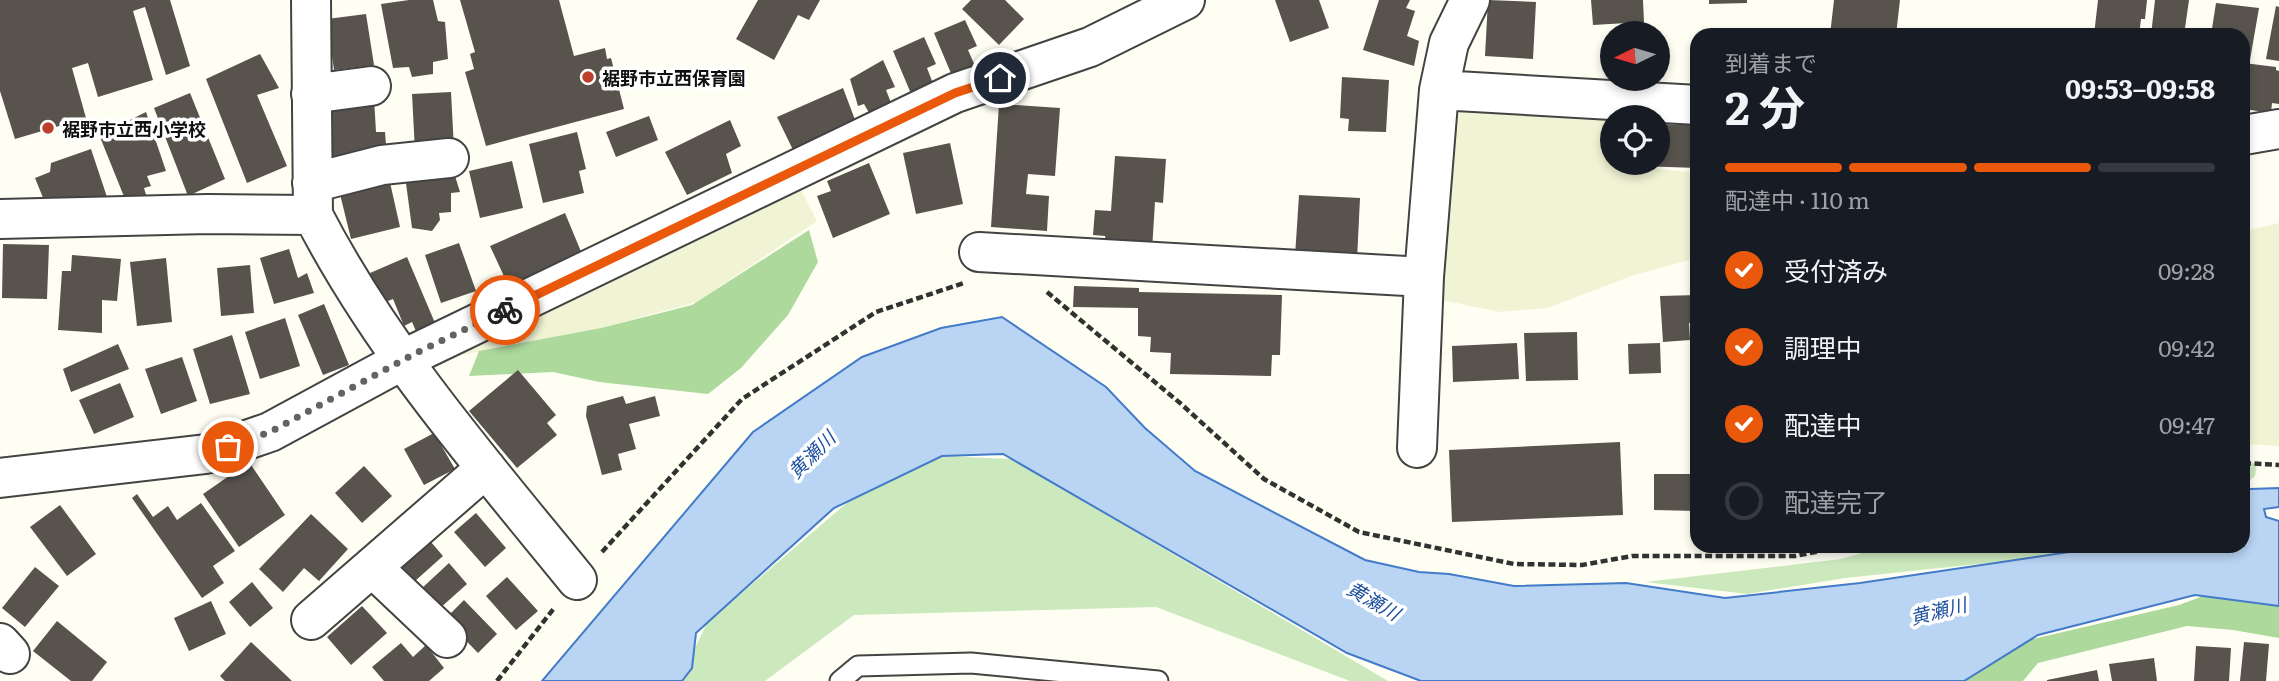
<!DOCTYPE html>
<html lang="ja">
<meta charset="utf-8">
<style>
body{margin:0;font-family:Literata,"Noto Sans JP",serif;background:#20242c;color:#f1f3f6;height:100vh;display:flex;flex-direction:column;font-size:26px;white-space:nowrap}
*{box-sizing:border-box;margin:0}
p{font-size:23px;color:#9ea1a6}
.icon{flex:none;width:38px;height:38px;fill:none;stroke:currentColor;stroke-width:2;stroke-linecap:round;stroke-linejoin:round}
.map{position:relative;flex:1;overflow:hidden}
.sheet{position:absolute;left:1690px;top:28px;width:560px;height:525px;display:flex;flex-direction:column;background:#171b24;border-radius:21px;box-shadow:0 4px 10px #0003}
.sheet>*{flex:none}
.needle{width:46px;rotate:265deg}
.controls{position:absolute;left:1600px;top:21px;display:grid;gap:14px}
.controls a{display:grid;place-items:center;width:70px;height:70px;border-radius:50%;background:#171b24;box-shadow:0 4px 10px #0003;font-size:35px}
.pin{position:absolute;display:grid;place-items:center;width:60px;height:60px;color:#fff;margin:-30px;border:4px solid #fff;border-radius:50%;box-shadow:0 2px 7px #0007}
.courier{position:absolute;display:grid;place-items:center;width:70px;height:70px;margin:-35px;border:5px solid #ea580c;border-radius:50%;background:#fff;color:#222;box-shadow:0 2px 9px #0007}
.summary em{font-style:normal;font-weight:700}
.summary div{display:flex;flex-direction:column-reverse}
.summary{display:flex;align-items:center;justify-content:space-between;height:119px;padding:0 35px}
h1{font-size:46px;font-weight:700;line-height:52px}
.bar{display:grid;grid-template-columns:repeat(4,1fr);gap:10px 7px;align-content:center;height:84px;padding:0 35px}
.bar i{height:9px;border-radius:5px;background:#363941}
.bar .selected{background:#ea580c}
.bar p{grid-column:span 4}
ol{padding:0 35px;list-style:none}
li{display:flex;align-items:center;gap:21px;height:77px}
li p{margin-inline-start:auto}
li .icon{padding:7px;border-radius:50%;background:#ea580c;color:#fff;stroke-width:4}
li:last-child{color:#9ea1a6}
li i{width:38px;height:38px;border:4px solid #363941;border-radius:50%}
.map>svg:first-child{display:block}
.farmland{fill:#f1f4d4}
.green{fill:#cce9bd}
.forest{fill:#add99d}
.water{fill:#bad4f4;stroke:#437bc9;stroke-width:2}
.building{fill:#58534d}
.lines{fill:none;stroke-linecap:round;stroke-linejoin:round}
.service-casing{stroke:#434343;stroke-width:23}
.minor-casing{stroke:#434343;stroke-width:42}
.path{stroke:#323232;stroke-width:4.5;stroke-dasharray:7 3.5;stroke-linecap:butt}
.service{stroke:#fff;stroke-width:19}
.minor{stroke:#fff;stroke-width:38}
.done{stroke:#64635f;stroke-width:7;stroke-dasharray:0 12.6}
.route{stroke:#ea580c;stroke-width:9}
.poi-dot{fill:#bc3f2c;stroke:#fff;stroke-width:2.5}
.labels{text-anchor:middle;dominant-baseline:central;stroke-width:7;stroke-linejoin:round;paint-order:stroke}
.poi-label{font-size:18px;font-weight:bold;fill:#101010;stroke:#fff;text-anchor:start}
.water-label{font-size:19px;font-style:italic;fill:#1c4e9e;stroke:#fff}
</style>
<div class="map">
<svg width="2279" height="681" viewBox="0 0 2279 681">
<rect width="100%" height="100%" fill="#fffef3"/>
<!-- farmland -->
<path class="farmland" d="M 1449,105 L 1609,111 L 1612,163 L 1697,173 L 1697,258 L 1634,275 L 1548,308 L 1499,312 L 1442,300 Z
M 797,182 L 817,221 L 697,302 L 601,328 L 462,355 L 471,341 Z
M 2279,223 L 2279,446 L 2244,444 L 2244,231 Z"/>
<!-- green -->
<path class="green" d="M 942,456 L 1012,459 L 1388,681 L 1350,681 L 1156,607 L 854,615 L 765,681 L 679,681 L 707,623 L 849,501 Z
M 2257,463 L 2255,476 L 2244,485 L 2244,464 Z
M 1886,546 L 2106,546 L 2017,560 L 1845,578 L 1747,594 L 1645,582 L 1841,559 Z"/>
<!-- forest -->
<path class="forest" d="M 809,230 L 818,262 L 788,315 L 741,368 L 708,394 L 599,382 L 553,372 L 469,376 L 479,351 L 601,328 L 692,305 Z
M 2203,596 L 2279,606 L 2279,638 L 2233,630 L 2187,626 L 2038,663 L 2023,681 L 1964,681 L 2029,640 L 2179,605 Z"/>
<!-- water -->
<path class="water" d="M 1002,317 L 1106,387 L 1145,428 L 1195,471 L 1365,560 L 1419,572 L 1449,574 L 1514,586 L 1626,583 L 1725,598 L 1860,583 L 2110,546 L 2244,546 L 2244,493 L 2250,489 L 2279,488 L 2279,507 L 2264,509 L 2266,517 L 2279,521 L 2279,606 L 2195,595 L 2038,635 L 1964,681 L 1421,681 L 1347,653 L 1003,454 L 942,456 L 834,508 L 696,633 L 692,668 L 682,681 L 542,681 L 753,432 L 862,357 L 941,328 Z"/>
<!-- building -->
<path class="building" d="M 0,0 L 170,0 L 190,66 L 166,75 L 145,7 L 133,11 L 153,80 L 98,97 L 88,63 L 72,68 L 86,118 L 15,139 L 0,91 Z
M 409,0 L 433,0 L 438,21 L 445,22 L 448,59 L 433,62 L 433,74 L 412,77 L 409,67 L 393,68 L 381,4 Z
M 460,0 L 559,0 L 574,56 L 605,48 L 607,59 L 611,58 L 624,109 L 486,146 L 465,72 L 474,69 L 470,54 L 475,52 Z
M 758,0 L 820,0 L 809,20 L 798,15 L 774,60 L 736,39 Z
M 971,0 L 1005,0 L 1024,19 L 999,45 L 962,9 Z
M 1275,0 L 1319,0 L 1329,28 L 1290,42 Z
M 1379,0 L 1410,0 L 1406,8 L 1415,11 L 1407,36 L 1419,41 L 1414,66 L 1363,50 Z
M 1488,0 L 1536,2 L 1533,59 L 1485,56 Z
M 1591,0 L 1643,0 L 1644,22 L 1593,25 Z
M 1709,0 L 1747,0 L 1747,3 L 1709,4 Z
M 1834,0 L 1900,0 L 1896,35 L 1830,35 Z
M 2098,0 L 2147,0 L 2145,19 L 2141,19 L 2139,35 L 2094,35 Z
M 2155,0 L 2189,0 L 2184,35 L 2151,35 Z
M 2216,3 L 2259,8 L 2250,60 L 2244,59 L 2244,35 L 2211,35 Z
M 2276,6 L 2279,7 L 2279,61 L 2266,59 Z
M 366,14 L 374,65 L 334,70 L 327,19 Z
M 965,20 L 977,46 L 968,50 L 976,68 L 953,78 L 934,33 Z
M 2033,31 L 2070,32 L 2070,35 L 2033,35 Z
M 924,37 L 936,64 L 927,68 L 934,86 L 912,96 L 893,51 Z
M 260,54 L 279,88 L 257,95 L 287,166 L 247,183 L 206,79 Z
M 883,60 L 895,87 L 886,90 L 893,108 L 872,118 L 864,104 L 858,106 L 850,79 Z
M 2244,63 L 2276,67 L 2276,70 L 2279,71 L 2279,104 L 2272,103 L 2271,113 L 2244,109 Z
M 1342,77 L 1389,80 L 1386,132 L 1348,131 L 1349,119 L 1340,118 Z
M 843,88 L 857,125 L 794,152 L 777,117 Z
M 451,92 L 454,149 L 415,151 L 412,94 Z
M 190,93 L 225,179 L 188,196 L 154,108 Z
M 374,98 L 376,132 L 385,132 L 387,157 L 333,160 L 329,101 Z
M 999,104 L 1060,108 L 1055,176 L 1028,174 L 1026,194 L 1049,196 L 1047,231 L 991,227 Z
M 146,112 L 166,171 L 147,176 L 151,186 L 144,188 L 147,198 L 125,199 L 100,137 L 115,135 L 112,129 Z
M 649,116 L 658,140 L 616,157 L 606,132 Z
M 730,120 L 741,146 L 726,154 L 732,173 L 687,195 L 665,152 Z
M 1657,124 L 1698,125 L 1698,168 L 1638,166 L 1638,163 L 1657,163 Z
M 577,132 L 586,169 L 579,171 L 584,193 L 543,203 L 529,144 Z
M 950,143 L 963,204 L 916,214 L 903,153 Z
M 91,149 L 107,197 L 96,201 L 83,201 L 80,197 L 48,210 L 35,178 L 50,172 L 51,163 Z
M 1115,156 L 1166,159 L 1163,203 L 1155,202 L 1152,250 L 1107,247 L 1105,236 L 1093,235 L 1095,210 L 1111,211 Z
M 512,161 L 523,208 L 480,218 L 469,171 Z
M 869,163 L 890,214 L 833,238 L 817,196 L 831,191 L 827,181 Z
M 452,166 L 460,192 L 451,193 L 451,212 L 439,213 L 440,220 L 432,231 L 412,228 L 405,176 Z
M 389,178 L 400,227 L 351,239 L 339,190 Z
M 1299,195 L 1360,198 L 1357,260 L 1295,256 Z
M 565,213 L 582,254 L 509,287 L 490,246 Z
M 459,243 L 476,291 L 441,303 L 425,255 Z
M 3,244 L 49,245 L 47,299 L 2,298 Z
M 289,249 L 298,278 L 307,273 L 314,293 L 274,304 L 260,258 Z
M 72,255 L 121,259 L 117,301 L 102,300 L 102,333 L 58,330 L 62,271 L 71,271 Z
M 407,257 L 438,330 L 419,338 L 412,322 L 404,326 L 393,299 L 383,303 L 370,273 Z
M 166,258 L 172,322 L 137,326 L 130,262 Z
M 250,265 L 254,313 L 221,316 L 217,268 Z
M 1074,286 L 1139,288 L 1139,292 L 1282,295 L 1280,355 L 1272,355 L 1271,376 L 1170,374 L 1171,353 L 1150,352 L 1151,337 L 1138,336 L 1138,308 L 1073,307 Z
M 1698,295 L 1698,323 L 1689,323 L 1690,340 L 1663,342 L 1660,296 Z
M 324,304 L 349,365 L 323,375 L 298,315 Z
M 285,318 L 300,366 L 260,379 L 245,332 Z
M 1577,332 L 1578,380 L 1526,381 L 1524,333 Z
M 232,335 L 250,394 L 210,404 L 193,349 Z
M 1517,343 L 1519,379 L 1453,382 L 1452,346 Z
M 1660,343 L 1661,373 L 1629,374 L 1628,344 Z
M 118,344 L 129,369 L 71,392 L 63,369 Z
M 182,357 L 197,401 L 161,414 L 145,369 Z
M 518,370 L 556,415 L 547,423 L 557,435 L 517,468 L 469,411 Z
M 120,383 L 134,417 L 94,434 L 79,400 Z
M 623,396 L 626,404 L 655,396 L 660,416 L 629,424 L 636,449 L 618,454 L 622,470 L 602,475 L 586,416 L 587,406 Z
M 434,433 L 455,469 L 424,485 L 404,449 Z
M 1620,442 L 1623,515 L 1452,522 L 1449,450 Z
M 249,462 L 285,515 L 239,547 L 203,494 Z
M 364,466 L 392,496 L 362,523 L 335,493 Z
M 1654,474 L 1698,474 L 1698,511 L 1654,510 Z
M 137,494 L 153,517 L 168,506 L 177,520 L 201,503 L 235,551 L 213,566 L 224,583 L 202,598 L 132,498 Z
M 60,505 L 96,554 L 67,576 L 30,527 Z
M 476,513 L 506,548 L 485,567 L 454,532 Z
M 311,514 L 348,549 L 319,581 L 304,568 L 283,592 L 259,569 Z
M 425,535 L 443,556 L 415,581 L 397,561 Z
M 449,563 L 467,584 L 439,609 L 421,589 Z
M 35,567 L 59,586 L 25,627 L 2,608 Z
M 507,577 L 538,611 L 516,630 L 486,596 Z
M 252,582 L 273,608 L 250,627 L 229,602 Z
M 464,600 L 497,634 L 478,653 L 445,619 Z
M 211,601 L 226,634 L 189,651 L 174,618 Z
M 362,606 L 387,633 L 351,665 L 327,637 Z
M 57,621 L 107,662 L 92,681 L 71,681 L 33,651 Z
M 251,642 L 292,681 L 225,681 L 220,676 Z
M 2244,642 L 2269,644 L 2266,681 L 2240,681 Z
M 401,643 L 413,657 L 426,645 L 444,668 L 429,681 L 384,681 L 372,667 Z
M 2196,646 L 2231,648 L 2229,681 L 2194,681 Z
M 2154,658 L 2157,681 L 2112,681 L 2109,664 Z
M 2097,670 L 2099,681 L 2047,681 L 2047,680 Z"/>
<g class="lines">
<defs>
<path id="service" d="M 840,681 L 858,666 L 971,663 L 1158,681"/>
<path id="minor" d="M 311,0 L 313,215
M 1470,0 L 1449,43 L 1439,90 L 1698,105
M 311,94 L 371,86
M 2244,135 L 2279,129
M 312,183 L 382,165 L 449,158
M 0,219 L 208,214 L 313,215 C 382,349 482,463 577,580
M 979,252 L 1424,277
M 1417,448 L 1424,277 L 1439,90
M 0,478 L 206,454 L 270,432 L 416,353 L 955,93 L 1090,47 L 1185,0
M 372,567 L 447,638
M 311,620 L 486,468
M 0,643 L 10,654"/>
</defs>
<!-- service casing -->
<use href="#service" class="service-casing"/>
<!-- minor casing -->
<use href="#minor" class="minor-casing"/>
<!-- path -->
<path class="path" d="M 1047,292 L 1180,403 L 1264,479 L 1359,532 L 1514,564 L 1582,565 L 1632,556 L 1795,556 L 1847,546
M 2244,463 L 2279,465
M 602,552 L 742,399 L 876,312 L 964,283
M 497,681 L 555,607"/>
<!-- service -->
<use href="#service" class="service"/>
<!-- minor -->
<use href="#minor" class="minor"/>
</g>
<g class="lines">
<!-- done -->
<path class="done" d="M 228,447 L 270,432 L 416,353 L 505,310"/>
<!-- route -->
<path class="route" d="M 505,310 L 955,93 L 1000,78"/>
</g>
<!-- markers -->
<g class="poi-dot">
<circle cx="588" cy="77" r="7"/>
<circle cx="48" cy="128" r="7"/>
</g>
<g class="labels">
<!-- poi labels -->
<g class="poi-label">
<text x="602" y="77">裾野市立西保育園</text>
<text x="62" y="128">裾野市立西小学校</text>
</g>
<!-- water labels -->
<g class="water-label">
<text transform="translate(811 454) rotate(-45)">黄瀬川</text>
<text transform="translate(1374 600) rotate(30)">黄瀬川</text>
<text transform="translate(1938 610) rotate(-14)">黄瀬川</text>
</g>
</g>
</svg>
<div class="controls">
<a><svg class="needle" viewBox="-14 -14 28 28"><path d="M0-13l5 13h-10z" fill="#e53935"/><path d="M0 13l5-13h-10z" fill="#9ea1a6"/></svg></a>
<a><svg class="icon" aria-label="locate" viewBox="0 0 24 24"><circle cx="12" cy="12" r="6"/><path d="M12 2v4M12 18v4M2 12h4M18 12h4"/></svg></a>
</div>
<div class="pin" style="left:228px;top:447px;background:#ea580c"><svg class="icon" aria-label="bag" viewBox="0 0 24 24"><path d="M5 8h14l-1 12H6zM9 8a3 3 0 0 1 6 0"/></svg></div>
<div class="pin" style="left:1000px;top:78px;background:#1f2937"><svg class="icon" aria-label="home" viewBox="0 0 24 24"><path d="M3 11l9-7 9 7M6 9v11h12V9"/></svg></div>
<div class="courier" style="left:505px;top:310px"><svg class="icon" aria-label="bike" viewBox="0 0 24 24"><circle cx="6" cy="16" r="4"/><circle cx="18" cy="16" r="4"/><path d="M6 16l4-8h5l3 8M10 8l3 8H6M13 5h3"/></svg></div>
<section class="sheet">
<div class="summary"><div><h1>2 分</h1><p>到着まで</p></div><em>09:53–09:58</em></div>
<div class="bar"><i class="selected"></i><i class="selected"></i><i class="selected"></i><i></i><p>配達中 · 110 m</p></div>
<ol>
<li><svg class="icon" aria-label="check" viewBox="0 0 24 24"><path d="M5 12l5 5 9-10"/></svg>受付済み<p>09:28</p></li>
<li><svg class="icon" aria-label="check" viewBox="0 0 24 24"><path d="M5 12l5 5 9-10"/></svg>調理中<p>09:42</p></li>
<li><svg class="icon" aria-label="check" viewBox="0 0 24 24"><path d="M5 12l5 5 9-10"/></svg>配達中<p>09:47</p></li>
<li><i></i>配達完了</li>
</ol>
</section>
</div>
